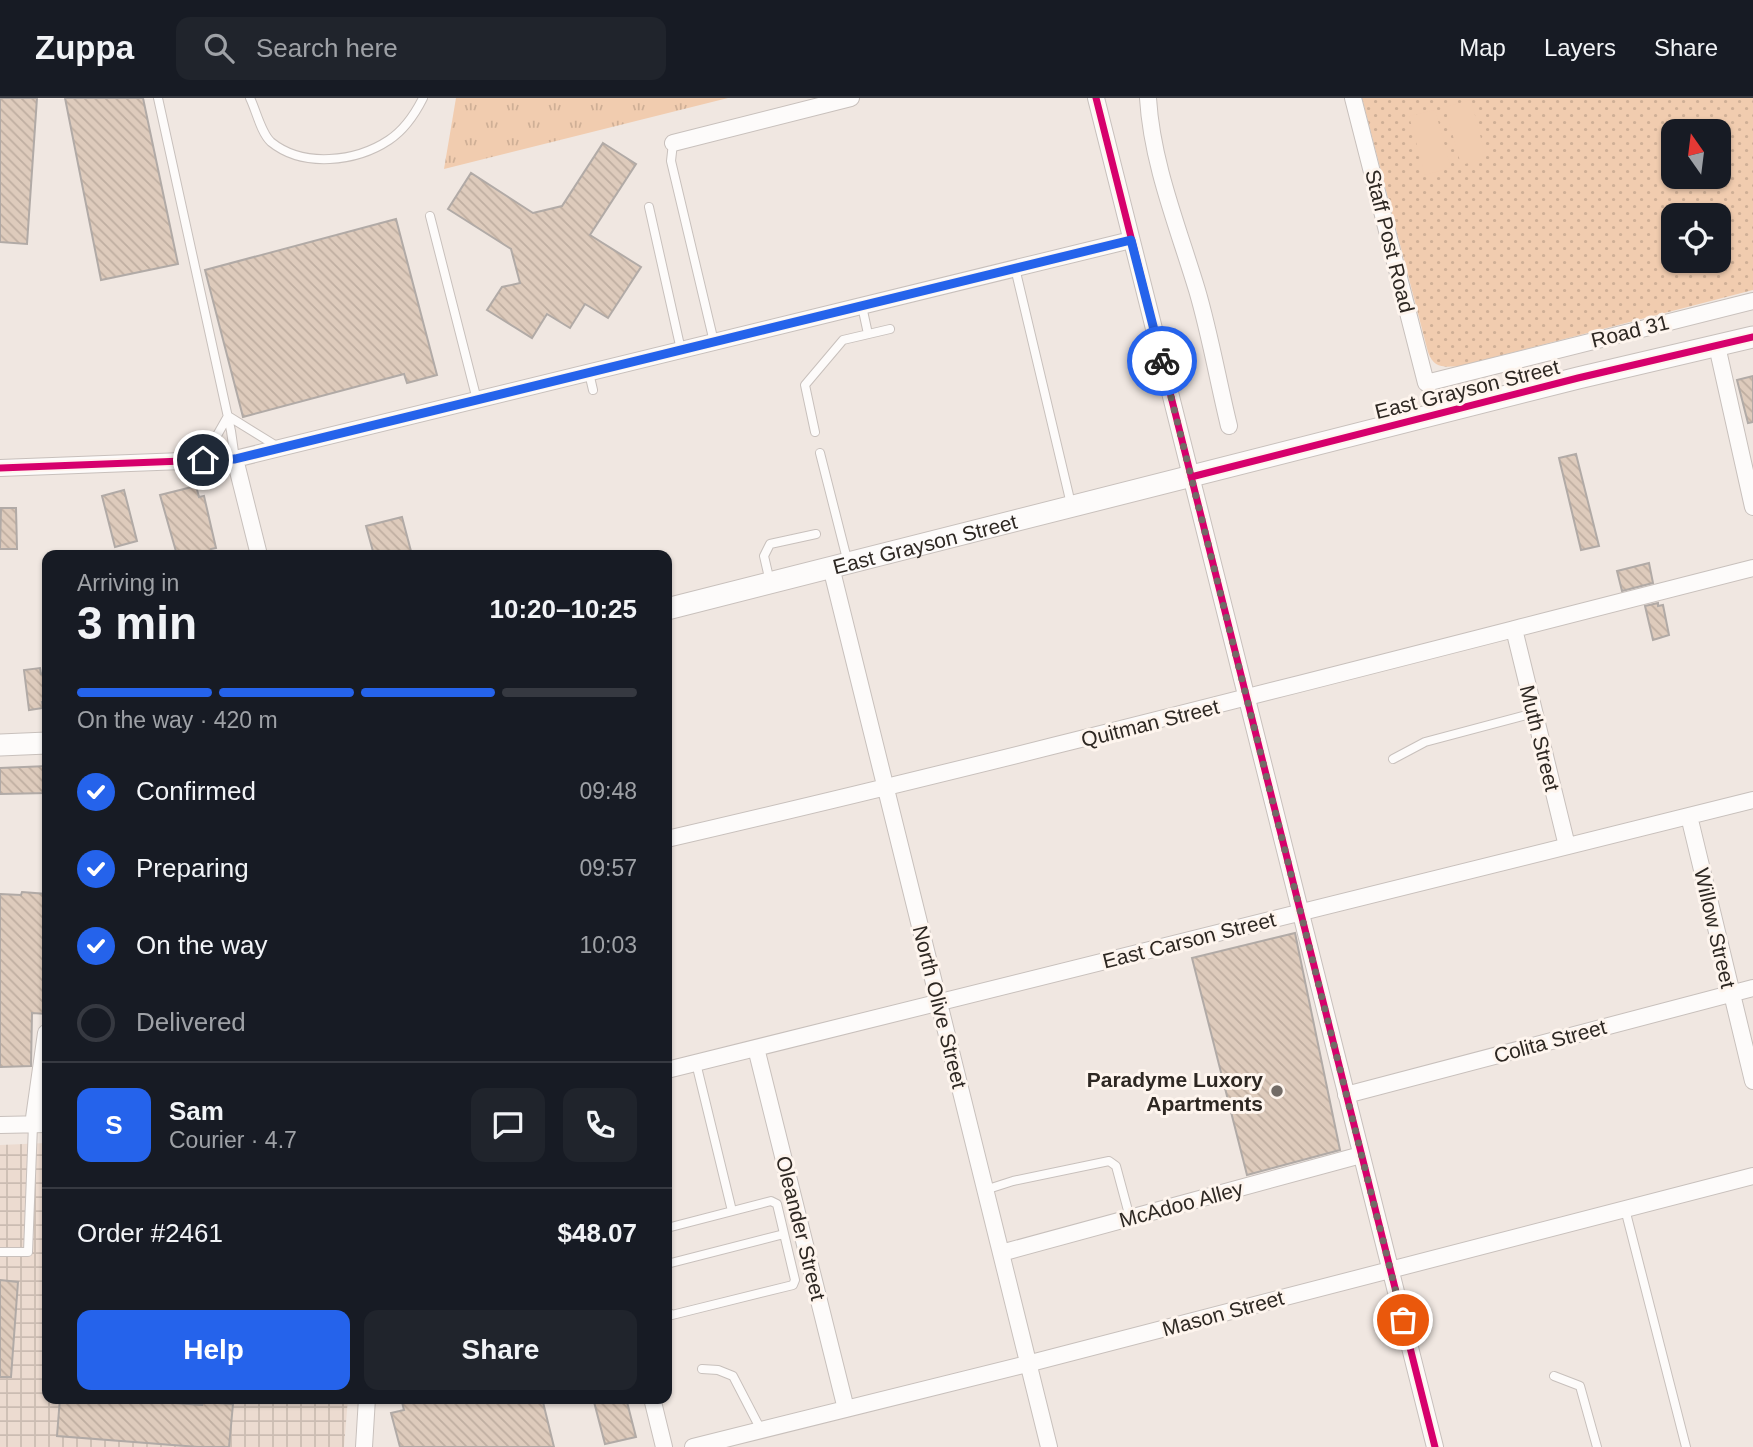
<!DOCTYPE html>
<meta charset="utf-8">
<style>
body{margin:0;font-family:Arial,sans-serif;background:#20242c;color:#f1f3f6;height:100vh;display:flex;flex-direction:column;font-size:26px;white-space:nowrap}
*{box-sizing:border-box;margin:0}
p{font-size:23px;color:#9ea1a6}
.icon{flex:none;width:38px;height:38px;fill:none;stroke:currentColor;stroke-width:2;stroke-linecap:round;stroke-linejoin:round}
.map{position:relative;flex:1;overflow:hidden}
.drawer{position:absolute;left:42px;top:452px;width:630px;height:854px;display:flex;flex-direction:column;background:#171b24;border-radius:14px;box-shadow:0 2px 5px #0004}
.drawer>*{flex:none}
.needle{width:46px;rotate:346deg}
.buttons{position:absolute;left:1661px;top:21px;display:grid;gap:14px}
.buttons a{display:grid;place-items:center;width:70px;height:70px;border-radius:14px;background:#171b24;box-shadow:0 2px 5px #0004;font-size:35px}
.pin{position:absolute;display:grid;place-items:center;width:60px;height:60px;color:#fff;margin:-30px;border:4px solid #fff;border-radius:50%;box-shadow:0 2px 7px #0007}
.courier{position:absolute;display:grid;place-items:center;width:70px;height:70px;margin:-35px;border:5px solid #2563eb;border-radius:50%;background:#fff;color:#222;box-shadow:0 2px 9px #0007}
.headline em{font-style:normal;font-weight:800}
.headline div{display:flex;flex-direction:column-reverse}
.headline{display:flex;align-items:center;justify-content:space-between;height:119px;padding:0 35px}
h1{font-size:46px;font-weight:800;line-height:52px}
.bar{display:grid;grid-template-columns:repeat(4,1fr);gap:10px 7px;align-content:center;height:84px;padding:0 35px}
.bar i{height:9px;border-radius:5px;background:#363941}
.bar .active{background:#2563eb}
.bar p{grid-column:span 4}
.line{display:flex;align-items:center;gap:18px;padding:0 35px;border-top:2px solid #363941}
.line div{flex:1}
.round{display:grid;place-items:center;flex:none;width:74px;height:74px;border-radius:14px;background:#20242c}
ol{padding:0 35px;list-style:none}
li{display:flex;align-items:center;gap:21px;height:77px}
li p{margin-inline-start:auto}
li .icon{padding:7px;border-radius:50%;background:#2563eb;color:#fff;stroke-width:4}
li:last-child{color:#9ea1a6}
li i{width:38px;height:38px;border:4px solid #363941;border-radius:50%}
.action{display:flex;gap:14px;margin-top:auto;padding:14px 35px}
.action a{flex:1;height:80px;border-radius:14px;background:#2563eb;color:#fff;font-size:28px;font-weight:800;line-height:80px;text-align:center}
.action a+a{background:#20242c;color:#f1f3f6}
header{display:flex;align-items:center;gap:42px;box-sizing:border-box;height:98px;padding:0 35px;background:#171b24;border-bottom:2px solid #363941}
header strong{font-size:33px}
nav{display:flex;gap:38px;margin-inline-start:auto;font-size:24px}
.search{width:490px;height:63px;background:#20242c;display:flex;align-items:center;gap:18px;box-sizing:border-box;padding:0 24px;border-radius:14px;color:#9ea1a6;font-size:26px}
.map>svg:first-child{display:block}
.industrial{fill:url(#industrial-grid)}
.grass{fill:url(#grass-tufts)}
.park{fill:url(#park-dots);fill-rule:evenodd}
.pitch{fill:#f1ccaf}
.building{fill:url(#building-back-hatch);stroke:#b1aaa6;stroke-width:2}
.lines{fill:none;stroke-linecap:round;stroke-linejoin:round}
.service-casing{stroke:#c8c0bc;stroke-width:10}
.minor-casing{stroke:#c8c0bc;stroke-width:18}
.tertiary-casing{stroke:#c8c0bc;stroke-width:23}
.service{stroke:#fdfbfa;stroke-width:8}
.minor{stroke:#fdfbfa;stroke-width:16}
.tertiary{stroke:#fdfbfa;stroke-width:21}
.cycleway-casing{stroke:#fef5ee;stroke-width:11}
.cycleway{stroke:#d6006c;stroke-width:7}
.done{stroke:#726b66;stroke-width:7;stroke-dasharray:0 12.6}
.route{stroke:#2563eb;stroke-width:9}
.poi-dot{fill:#726b66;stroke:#fef5ee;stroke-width:2.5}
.labels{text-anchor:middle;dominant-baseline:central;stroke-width:6;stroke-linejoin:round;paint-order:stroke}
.street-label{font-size:21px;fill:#2e2823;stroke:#fef5ee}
.poi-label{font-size:21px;font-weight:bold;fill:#2e2823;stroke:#fef5ee;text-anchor:end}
</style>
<header>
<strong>Zuppa</strong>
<div class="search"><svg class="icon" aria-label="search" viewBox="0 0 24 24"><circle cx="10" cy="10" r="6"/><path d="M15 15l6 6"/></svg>Search here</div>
<nav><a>Map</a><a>Layers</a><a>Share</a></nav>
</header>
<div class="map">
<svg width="1753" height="1349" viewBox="0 0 1753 1349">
<defs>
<pattern id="industrial-grid" width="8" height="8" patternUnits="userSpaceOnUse" patternTransform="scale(1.75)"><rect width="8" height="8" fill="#ecdbd0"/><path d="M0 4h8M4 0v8" fill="none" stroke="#cbbcb2"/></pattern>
<pattern id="grass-tufts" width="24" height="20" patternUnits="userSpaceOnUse" patternTransform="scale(1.75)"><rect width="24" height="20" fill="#f1ccaf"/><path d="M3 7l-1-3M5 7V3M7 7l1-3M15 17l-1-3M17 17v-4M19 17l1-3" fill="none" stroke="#cfaf96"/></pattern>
<pattern id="park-dots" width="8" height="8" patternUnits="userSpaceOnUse" patternTransform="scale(1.75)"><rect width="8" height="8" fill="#f1ccaf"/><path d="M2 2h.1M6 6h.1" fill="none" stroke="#cfaf96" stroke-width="1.8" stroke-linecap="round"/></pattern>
<pattern id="building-back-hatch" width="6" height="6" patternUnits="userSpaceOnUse" patternTransform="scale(1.75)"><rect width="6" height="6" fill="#decbbc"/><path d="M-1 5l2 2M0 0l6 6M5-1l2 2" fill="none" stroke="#bfaea1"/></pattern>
</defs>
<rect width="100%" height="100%" fill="#f0e7e1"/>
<!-- industrial -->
<path class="industrial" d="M 47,1045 L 47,1300 L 348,1300 L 344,1349 L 0,1349 L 0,1047 Z"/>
<!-- grass -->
<path class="grass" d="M 456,0 L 728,0 L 444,71 Z"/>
<!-- park -->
<path class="park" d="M 1362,0 L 1753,0 L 1753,192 L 1460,268 C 1444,269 1434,271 1428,254 ZM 1673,33 L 1718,33 L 1718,79 L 1673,79 ZM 1673,117 L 1718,117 L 1718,163 L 1673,163 Z"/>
<!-- pitch -->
<path class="pitch" d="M 1471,2 L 1486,60 L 1461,67 L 1445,9 Z
M 1435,12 L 1451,70 L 1425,77 L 1409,18 Z"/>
<!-- building -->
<path class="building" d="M 0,0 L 37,0 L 27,146 L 0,144 Z
M 65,0 L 143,0 L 178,166 L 101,182 Z
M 603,45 L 636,66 L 590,137 L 641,169 L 608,220 L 585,206 L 570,230 L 547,216 L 532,240 L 487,212 L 502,189 L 520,185 L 511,151 L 448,111 L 471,75 L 533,115 L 562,108 Z
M 396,121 L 437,277 L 407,285 L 404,276 L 243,319 L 205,172 Z
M 1753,278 L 1753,324 L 1748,325 L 1737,282 Z
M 1576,356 L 1599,448 L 1581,452 L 1559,360 Z
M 196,388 L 199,399 L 204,398 L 216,450 L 211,451 L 212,454 L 203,457 L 177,457 L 160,397 Z
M 124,392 L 137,443 L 115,449 L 102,398 Z
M 1,410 L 16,410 L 17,451 L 0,451 Z
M 402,419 L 412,457 L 374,457 L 366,428 Z
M 1649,465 L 1653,485 L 1622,493 L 1617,473 Z
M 1658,505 L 1658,508 L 1663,507 L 1669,537 L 1653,542 L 1645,508 Z
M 40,570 L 41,576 L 47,575 L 47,604 L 42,604 L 43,610 L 29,612 L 24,572 Z
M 47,668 L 47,695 L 0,696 L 0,670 Z
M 22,794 L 47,796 L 47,916 L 32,915 L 31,968 L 0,969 L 0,796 L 21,797 Z
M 1295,835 L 1340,1052 L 1247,1077 L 1192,860 Z
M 0,1182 L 18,1184 L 11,1279 L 0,1279 Z
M 60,1300 L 103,1300 L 202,1307 L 202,1304 L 233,1306 L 229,1349 L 198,1349 L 57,1338 Z
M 401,1300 L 542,1300 L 554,1349 L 400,1349 L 391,1315 L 404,1312 Z
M 593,1300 L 626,1300 L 636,1339 L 605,1346 Z"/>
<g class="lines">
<defs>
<path id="service" d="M 158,0 L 231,333 L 235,361
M 250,0 C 256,12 261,35 271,44 C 303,70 356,64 389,42 C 404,32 415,16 423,0
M 673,45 L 671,63 L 714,244
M 649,109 L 681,252
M 430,118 L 477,302
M 1015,170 L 1071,406
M 862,208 L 868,236
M 589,275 L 593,292
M 815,334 L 805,287 L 843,242 L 890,231
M 820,355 L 848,465
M 203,362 L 228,318 L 278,349
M 770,484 L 764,458 L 770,446 L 816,436
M 1393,661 L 1425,644 L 1534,615
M 696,965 L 732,1113
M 985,1092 L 1013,1083 L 1109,1063 L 1116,1068 L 1130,1120
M 1625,1111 L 1686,1349
M 667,1130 L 771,1103 L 777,1106 L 795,1182 L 793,1187 L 672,1217 L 668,1214 L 667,1211
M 0,1154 L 28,1154 L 33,1027
M 667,1166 L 784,1136
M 702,1271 L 718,1272 L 733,1278 L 761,1332
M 1554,1278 L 1580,1288 L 1597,1349"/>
<path id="minor" d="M 1096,0 L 1435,1349
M 1148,0 C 1152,66 1178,129 1197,192 C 1210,236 1218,283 1229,328
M 1353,0 L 1426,285 L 1753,203
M 673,45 L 851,0
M 1717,248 L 1753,409
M 235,361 L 259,457
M 0,370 L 235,361 L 1131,142
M 831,469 L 1049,1349
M 1514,531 L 1567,748
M 1689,718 L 1753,983
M 667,741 C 1030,657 1391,562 1753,470
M 756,950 L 846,1311
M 667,972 L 1753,702
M 1346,997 L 1753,890
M 0,1027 L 47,1026
M 33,1027 L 46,935
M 1001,1155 L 1361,1057
M 652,1300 L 664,1349
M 364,1349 L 367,1300
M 693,1349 L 1027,1266 L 1753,1078"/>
<g id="tertiary">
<path id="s1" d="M 667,511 L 1578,280 L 1753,239"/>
<path d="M 0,647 L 47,645"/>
</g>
</defs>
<!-- service casing -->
<use href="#service" class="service-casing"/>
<!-- minor casing -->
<use href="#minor" class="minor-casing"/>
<!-- tertiary casing -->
<use href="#tertiary" class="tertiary-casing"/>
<!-- service -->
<use href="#service" class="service"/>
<!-- minor -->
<use href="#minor" class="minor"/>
<!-- tertiary -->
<use href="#tertiary" class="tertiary"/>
<defs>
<path id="cycleway" d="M 1096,0 L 1435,1349
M 0,370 L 235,361 L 1131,142
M 1191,379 L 1578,280 L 1753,239"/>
</defs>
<!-- cycleway casing -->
<use href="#cycleway" class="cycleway-casing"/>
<!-- cycleway -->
<use href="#cycleway" class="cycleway"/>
</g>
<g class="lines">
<!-- done -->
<path class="done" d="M 1162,263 L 1403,1222"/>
<!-- route -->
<path class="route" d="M 203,362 L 235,361 L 1131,142 L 1162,263"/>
</g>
<!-- markers -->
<circle class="poi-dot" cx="1277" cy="993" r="7"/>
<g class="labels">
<!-- street labels -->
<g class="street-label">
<text transform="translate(1390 143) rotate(76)">Staff Post Road</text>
<text transform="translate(1630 233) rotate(-14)">Road 31</text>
<text transform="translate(1467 291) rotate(-14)">East Grayson Street</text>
<text stroke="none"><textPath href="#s1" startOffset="266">East Grayson Street</textPath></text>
<text transform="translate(1150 625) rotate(-14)">Quitman Street</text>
<text transform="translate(1540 640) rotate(76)">Muth Street</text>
<text transform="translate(1715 830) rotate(77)">Willow Street</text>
<text transform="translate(1189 842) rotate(-14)">East Carson Street</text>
<text transform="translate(940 909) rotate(76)">North Olive Street</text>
<text transform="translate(1550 943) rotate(-15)">Colita Street</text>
<text transform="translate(1181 1106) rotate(-15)">McAdoo Alley</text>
<text transform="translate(801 1130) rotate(76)">Oleander Street</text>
<text transform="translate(1223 1215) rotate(-15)">Mason Street</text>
</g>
<!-- poi labels -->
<g class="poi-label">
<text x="1263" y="981">Paradyme Luxory<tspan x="1263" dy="24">Apartments</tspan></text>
</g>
</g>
</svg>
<div class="buttons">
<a><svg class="needle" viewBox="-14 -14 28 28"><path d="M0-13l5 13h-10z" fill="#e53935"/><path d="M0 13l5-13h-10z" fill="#9ea1a6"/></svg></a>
<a><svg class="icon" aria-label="locate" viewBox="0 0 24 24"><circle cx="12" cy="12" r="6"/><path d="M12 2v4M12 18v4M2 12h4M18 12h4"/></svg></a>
</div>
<div class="pin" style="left:1403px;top:1222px;background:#ea580c"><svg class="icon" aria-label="bag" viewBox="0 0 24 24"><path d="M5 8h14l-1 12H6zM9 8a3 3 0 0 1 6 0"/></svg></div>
<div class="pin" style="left:203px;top:362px;background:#1f2937"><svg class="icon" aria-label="home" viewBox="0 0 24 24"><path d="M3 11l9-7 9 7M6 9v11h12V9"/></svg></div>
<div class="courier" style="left:1162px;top:263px"><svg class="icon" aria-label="bike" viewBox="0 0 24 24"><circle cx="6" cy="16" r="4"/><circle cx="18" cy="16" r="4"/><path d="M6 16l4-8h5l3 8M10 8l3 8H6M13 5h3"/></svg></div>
<section class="drawer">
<div class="headline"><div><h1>3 min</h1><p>Arriving in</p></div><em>10:20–10:25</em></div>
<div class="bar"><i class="active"></i><i class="active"></i><i class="active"></i><i></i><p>On the way · 420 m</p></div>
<ol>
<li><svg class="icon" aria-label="check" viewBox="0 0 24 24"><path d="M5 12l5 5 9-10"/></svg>Confirmed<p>09:48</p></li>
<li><svg class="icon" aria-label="check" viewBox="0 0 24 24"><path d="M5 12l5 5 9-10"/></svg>Preparing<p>09:57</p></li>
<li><svg class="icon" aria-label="check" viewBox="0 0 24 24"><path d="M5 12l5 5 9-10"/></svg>On the way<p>10:03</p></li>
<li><i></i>Delivered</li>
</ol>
<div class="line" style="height:126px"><b class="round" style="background:#2563eb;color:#fff">S</b><div><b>Sam</b><p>Courier · 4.7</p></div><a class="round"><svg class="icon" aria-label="chat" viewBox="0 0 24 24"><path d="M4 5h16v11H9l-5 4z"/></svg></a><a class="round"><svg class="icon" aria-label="phone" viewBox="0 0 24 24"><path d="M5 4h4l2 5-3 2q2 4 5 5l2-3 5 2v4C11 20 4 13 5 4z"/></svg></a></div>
<div class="line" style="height:91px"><div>Order #2461</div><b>$48.07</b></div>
<div class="action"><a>Help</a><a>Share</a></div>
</section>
</div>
